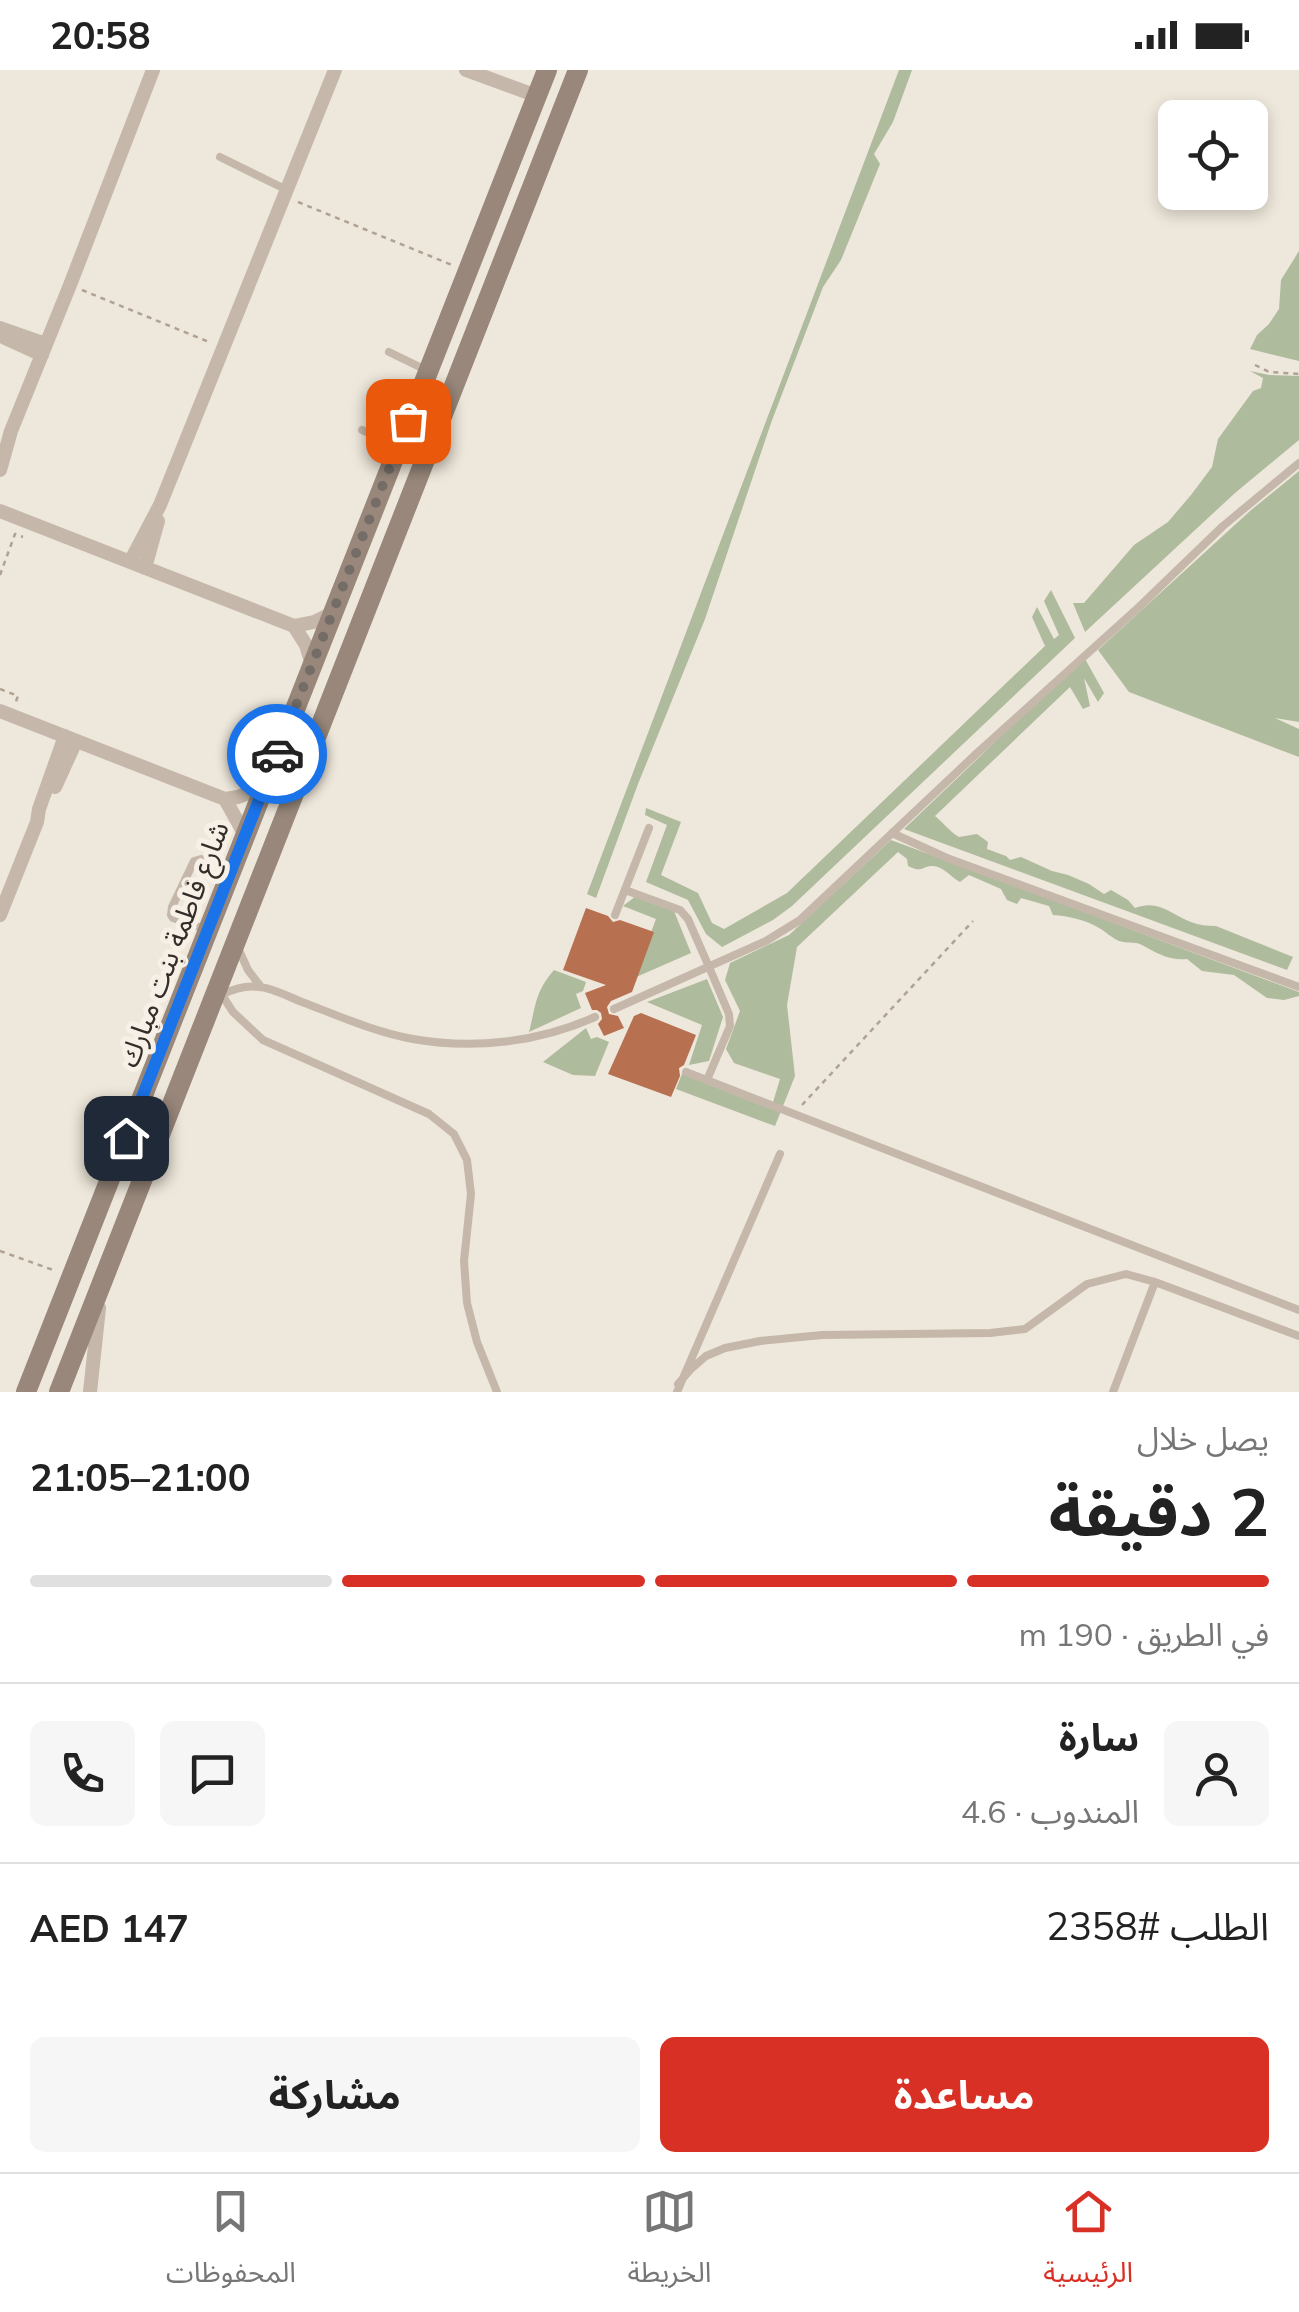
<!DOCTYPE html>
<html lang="ar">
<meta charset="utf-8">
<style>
body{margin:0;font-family:Mulish,"Noto Sans Arabic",sans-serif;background:#f6f6f6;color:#222;direction:rtl;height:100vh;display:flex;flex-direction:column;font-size:38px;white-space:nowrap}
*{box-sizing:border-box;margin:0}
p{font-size:32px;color:#767676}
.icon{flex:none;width:55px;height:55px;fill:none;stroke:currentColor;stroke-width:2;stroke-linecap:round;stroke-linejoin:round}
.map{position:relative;height:1322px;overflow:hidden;direction:ltr}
.side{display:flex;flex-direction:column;background:#fff;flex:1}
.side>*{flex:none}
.controls{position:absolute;left:1158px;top:30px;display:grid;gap:20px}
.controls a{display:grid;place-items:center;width:110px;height:110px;border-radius:15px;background:#fff;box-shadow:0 5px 15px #0003;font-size:50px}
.pin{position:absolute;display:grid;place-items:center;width:85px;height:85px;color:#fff;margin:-42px;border-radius:20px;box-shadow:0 5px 15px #0006}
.courier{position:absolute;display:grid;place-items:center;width:100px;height:100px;margin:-50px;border:8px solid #1a73e8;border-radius:50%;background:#fff;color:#222;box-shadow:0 2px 12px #0007}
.headline em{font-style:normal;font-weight:700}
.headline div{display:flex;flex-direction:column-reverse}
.headline{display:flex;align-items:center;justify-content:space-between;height:170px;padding:0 30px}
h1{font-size:65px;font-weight:700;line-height:75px}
.bar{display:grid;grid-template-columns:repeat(4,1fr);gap:15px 10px;align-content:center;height:120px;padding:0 30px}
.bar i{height:12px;border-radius:8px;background:#e0e0e0}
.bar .selected{background:#d93025}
.bar p{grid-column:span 4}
.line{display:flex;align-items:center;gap:25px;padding:0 30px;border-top:2px solid #e0e0e0}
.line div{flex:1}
.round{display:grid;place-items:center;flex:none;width:105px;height:105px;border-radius:15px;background:#f6f6f6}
.action{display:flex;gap:20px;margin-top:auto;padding:20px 30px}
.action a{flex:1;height:115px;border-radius:15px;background:#d93025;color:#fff;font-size:40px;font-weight:700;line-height:115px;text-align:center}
.action a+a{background:#f6f6f6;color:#222}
.status{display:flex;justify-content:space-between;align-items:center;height:70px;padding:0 50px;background:#fff;direction:ltr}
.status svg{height:28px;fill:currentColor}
.dock{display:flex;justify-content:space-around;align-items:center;height:140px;border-top:2px solid #e0e0e0;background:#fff;font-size:28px;color:#767676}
.dock a{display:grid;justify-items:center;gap:5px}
.dock .selected{color:#d93025}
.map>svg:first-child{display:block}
.green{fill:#afbb9d}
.building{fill:#b77050}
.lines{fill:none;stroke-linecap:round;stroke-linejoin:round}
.path{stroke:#b0a293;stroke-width:2.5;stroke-dasharray:5 5;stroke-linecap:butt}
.lane{stroke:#c5b7a9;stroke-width:8}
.street{stroke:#c5b7a9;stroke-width:14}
.secondary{stroke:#98877a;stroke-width:20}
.done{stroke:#746d67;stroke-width:10;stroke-dasharray:0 18}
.route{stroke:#1a73e8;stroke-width:12}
.labels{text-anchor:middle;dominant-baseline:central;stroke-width:10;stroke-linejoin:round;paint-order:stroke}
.street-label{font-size:28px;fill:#332c28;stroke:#f7f0e7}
</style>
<div class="status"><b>20:58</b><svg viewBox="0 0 49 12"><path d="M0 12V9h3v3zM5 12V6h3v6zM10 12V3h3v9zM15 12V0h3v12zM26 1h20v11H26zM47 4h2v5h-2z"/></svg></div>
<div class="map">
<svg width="1299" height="1322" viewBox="0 0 1299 1322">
<rect width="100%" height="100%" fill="#eee7db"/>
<!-- green -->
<path class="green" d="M 899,0 L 912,0 L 893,52 L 874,84 L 880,94 L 841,190 L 823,217 L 771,353 L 705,549 L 638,714 L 596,828 L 587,824 Z
M 1299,181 L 1299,291 L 1250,279 L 1257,265 L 1269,254 L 1279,239 L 1281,210 Z
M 1250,301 L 1269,305 L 1299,306 L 1299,370 L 1235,423 L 1085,562 L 1073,533 L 1084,533 L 1134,475 L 1168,452 L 1191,425 L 1212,397 L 1218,369 L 1253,321 L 1261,318 L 1263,308 Z
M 1299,401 L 1299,652 L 1275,648 L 1299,659 L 1299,687 L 1129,622 L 1098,580 L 1250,441 Z
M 1051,520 L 1075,568 L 792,836 L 773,850 L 722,877 L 706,864 L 688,830 L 646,812 L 667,755 L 645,745 L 646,738 L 681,752 L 661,805 L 698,823 L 712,853 L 724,859 L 787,823 L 1045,576 L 1032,547 L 1037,537 L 1054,569 L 1059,565 L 1044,531 Z
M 1084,587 L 1104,623 L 1098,632 L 1084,608 L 1090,636 L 1083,639 L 1070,617 L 935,746 C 944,753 949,761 959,767 L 977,764 L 988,772 L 987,779 L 1006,786 L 1010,790 L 1021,787 L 1052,801 L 1068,805 L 1089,814 L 1104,824 L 1111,820 L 1128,830 L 1135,838 C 1159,829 1170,844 1191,852 C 1199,855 1207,856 1216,856 L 1293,887 L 1287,900 L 904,759 Z
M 891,770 L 1299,922 L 1299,926 L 1284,930 L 1267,928 L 1234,905 L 1202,901 L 1187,889 C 1169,891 1157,883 1142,875 C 1134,871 1128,874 1119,871 C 1112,868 1106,862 1099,858 C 1087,850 1068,846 1053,845 L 1049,836 L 1021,828 L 1017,834 L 1007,830 L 1001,819 L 969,805 L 960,812 C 952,808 942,795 932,796 C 920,797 922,803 908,796 L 907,789 L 898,782 L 797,877 L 787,935 L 795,1006 L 775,1056 L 676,1019 L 682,1004 L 771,1039 L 780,1009 L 734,993 L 726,979 L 740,941 L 725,910 L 730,893 L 789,865 Z
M 636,826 L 674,841 L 691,883 L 634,908 L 656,849 L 623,836 Z
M 554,900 L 586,912 L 583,921 L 576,924 L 581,938 L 529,962 C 536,935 535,922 554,900 Z
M 707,909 L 723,947 L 709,991 L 689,995 L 702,955 L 647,932 Z
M 586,958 L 591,969 L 597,967 L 609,972 L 595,1006 L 573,1005 L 543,992 Z"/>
<!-- building -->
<path class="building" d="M 586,838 L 608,846 L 613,852 L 620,850 L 654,862 L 632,922 L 611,931 L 607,937 L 609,944 L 618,946 L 624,958 L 604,966 L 598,954 L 602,949 L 601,943 L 597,940 L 592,940 L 585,923 L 606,915 L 563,900 Z
M 641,943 L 696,965 L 684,995 L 679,998 L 680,1006 L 671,1027 L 608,1004 L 634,946 Z"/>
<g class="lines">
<!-- path -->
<path class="path" d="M 298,132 L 452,195
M 82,220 L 209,272
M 1255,295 L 1269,302 L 1299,304
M 0,505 L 15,464 L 23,467
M 0,619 L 18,626 L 15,634
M 802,1035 L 973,851
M 0,1181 L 56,1201"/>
<!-- lane -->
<path class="lane" d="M 220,87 L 287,120
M 389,282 L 428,301
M 362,360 L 399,376
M 892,763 L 947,788 L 1299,917
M 625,820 L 680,840 L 688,849 L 709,897 L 729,944 L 730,956 L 707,1010
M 615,845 L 649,758
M 208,860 L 173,848 L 171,845 L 172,837 L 194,791 L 201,789 L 232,800
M 238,878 L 248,900 L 261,917
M 221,925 C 233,919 246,915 259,917 C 273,918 289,927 302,932 C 339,946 375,962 413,969 C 474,980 539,972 595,947
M 222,925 L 233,942 L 263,970 L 429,1044 L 454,1064 L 467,1090 L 471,1124 L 464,1191 L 467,1233 L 477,1272 L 497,1322
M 614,939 L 766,871 L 800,850 L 976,684 L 1139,537 L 1223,456 L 1299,393
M 686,1002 L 1299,1240
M 678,1314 L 691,1299 L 706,1286 L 725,1278 L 760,1271 L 822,1265 L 990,1263 L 1025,1259 L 1087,1214 L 1126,1204 L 1155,1212 L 1299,1266
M 677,1322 L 780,1084
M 1113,1322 L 1155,1212"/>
<!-- street -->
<path class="street" d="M 466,0 L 537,26
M 0,258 L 46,274
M 5,268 L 42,285
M 0,400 L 11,361 L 70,215 L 153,0
M 0,441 L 294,556 L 306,575 L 312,595
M 130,492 L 160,435 L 335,0
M 145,498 L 158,451
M 294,556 L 314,552 L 333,543
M 0,641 L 225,729 L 238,727 L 263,717
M 55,717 L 76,671
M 225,729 L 245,765
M 0,845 L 37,752 L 39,739 L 65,666
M 90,1322 L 99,1238"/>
<!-- secondary -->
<path class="secondary" d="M 26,1322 L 547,0
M 59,1322 L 578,0"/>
</g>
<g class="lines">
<!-- done -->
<path class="done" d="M 277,684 L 408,351"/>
<!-- route -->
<path class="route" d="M 126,1068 L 277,684"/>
</g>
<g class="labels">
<!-- street labels -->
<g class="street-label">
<text transform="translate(173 874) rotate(-69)">شارع فاطمة بنت مبارك</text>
</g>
</g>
</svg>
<div class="controls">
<a><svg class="icon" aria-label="locate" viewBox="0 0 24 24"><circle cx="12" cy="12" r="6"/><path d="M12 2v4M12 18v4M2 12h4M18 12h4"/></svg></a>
</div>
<div class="pin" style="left:408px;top:351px;background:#ea580c"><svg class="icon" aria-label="bag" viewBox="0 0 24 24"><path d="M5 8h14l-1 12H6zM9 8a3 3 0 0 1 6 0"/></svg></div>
<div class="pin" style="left:126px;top:1068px;background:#1f2937"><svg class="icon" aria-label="home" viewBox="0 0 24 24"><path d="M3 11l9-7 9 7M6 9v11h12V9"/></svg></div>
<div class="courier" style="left:277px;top:684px"><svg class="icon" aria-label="car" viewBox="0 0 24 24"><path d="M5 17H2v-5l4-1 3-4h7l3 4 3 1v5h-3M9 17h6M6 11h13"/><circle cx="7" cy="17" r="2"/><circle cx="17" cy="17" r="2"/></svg></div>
</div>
<section class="side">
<div class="headline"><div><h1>2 دقيقة</h1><p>يصل خلال</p></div><em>21:00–21:05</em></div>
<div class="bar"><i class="selected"></i><i class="selected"></i><i class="selected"></i><i></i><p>في الطريق · 190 m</p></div>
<div class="line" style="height:180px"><a class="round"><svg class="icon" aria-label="person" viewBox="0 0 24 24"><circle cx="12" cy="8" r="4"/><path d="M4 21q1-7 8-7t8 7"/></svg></a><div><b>سارة</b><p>المندوب · 4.6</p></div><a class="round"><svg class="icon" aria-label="chat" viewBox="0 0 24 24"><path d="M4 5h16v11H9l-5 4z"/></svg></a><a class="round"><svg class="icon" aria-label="phone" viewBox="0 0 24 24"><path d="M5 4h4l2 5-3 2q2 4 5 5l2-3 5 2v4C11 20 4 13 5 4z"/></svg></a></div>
<div class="line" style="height:130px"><div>الطلب #2358</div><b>AED 147</b></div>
<div class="action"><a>مساعدة</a><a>مشاركة</a></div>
</section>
<nav class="dock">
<a class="selected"><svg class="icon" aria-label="home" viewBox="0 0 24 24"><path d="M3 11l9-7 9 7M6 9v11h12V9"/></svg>الرئيسية</a>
<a><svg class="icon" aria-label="map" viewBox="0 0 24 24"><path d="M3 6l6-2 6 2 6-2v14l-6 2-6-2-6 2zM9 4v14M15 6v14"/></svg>الخريطة</a>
<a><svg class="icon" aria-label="saved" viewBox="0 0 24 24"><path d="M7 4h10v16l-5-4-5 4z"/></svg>المحفوظات</a>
</nav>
